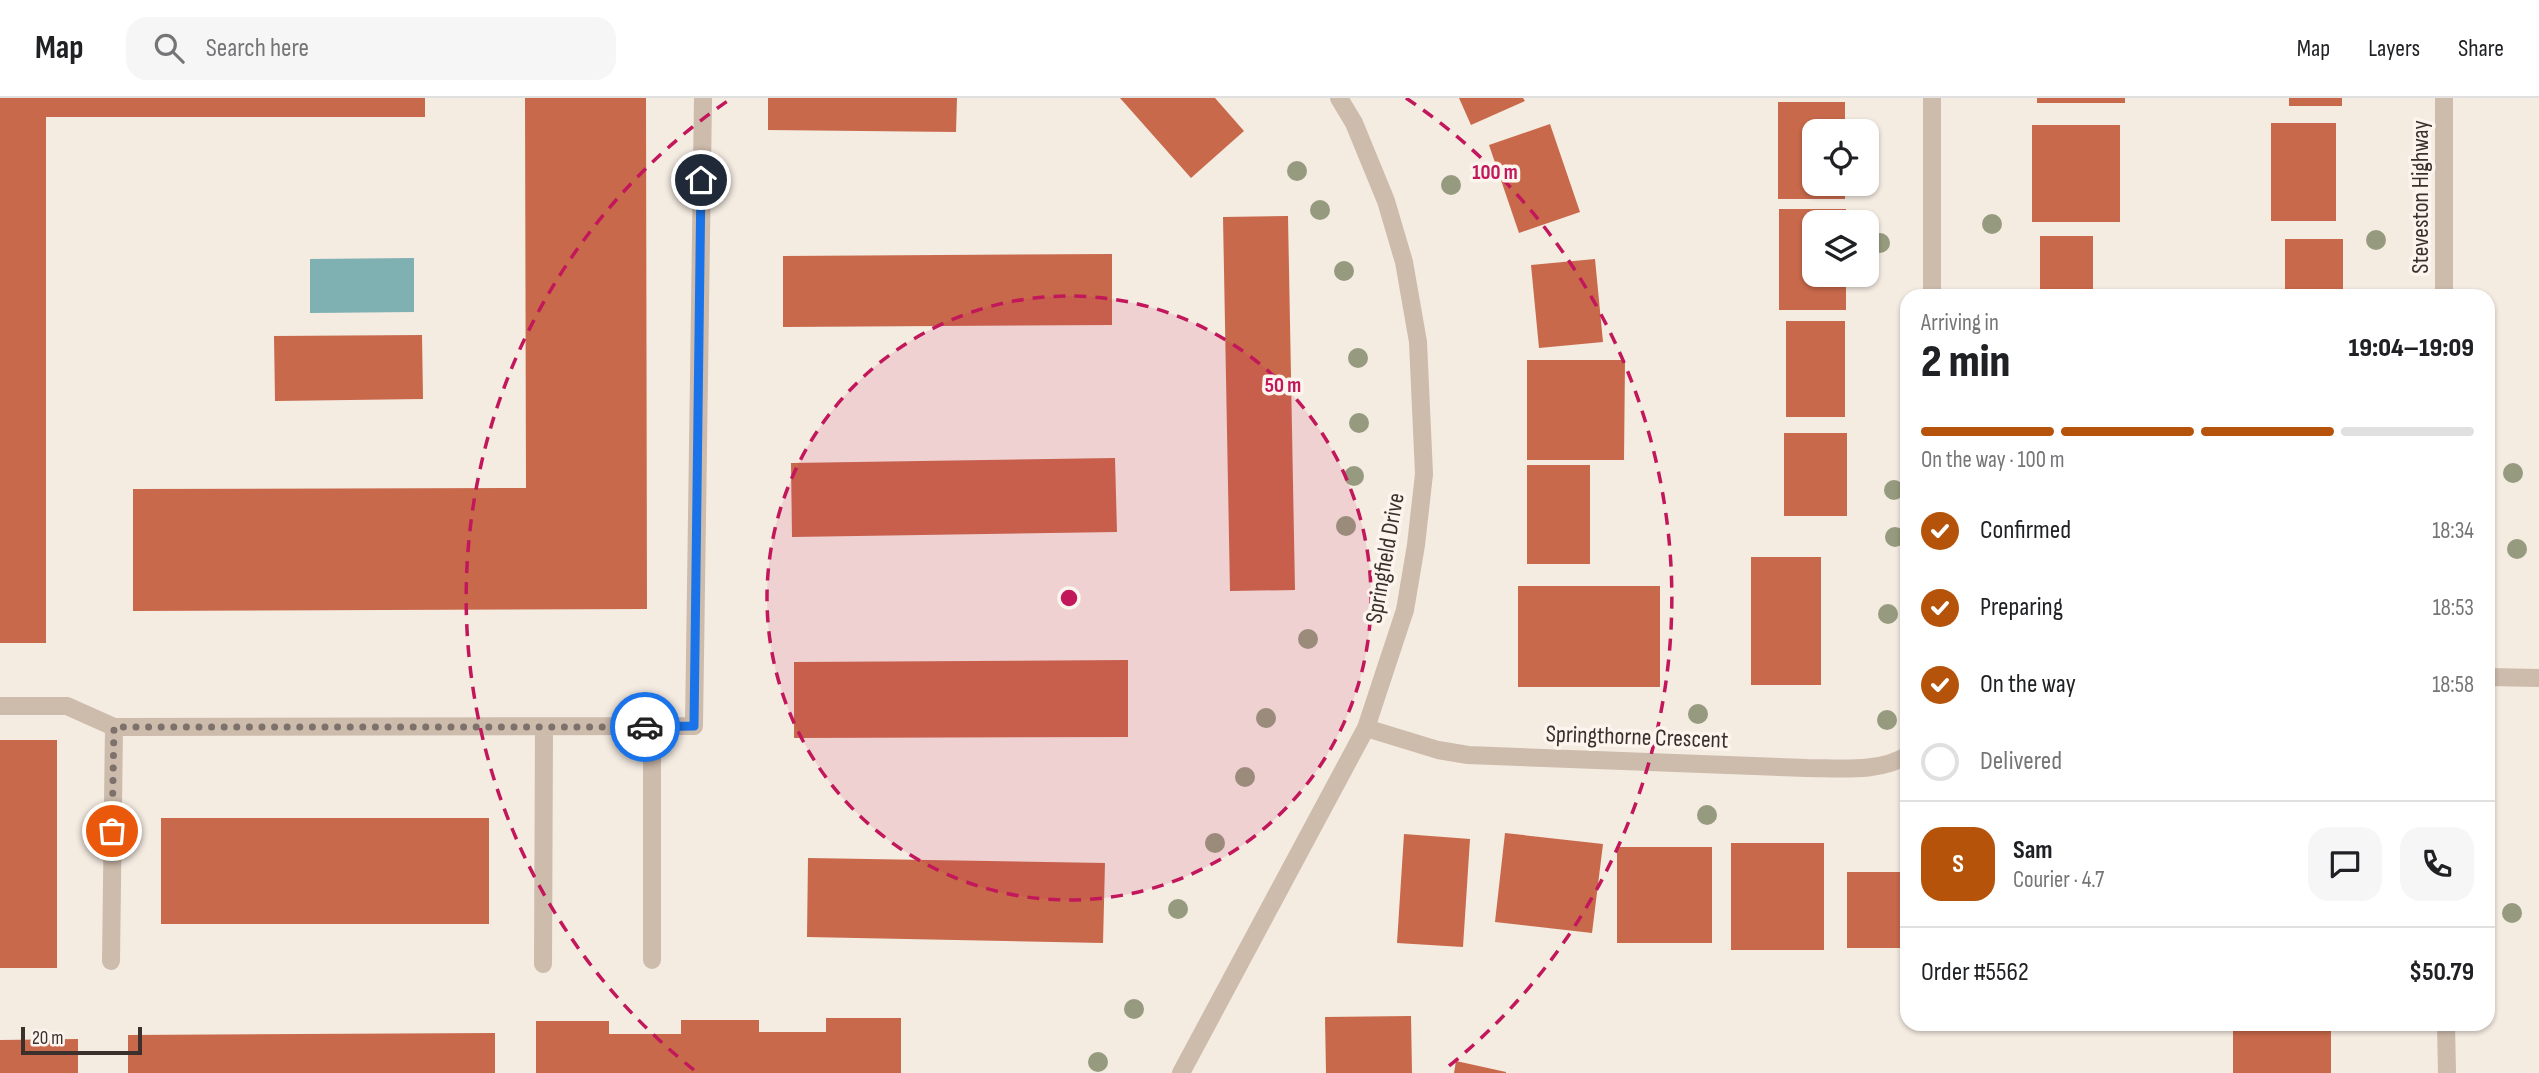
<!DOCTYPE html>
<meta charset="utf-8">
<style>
body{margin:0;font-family:"Sofia Sans Condensed",sans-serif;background:#f6f6f6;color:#202124;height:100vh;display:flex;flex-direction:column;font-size:26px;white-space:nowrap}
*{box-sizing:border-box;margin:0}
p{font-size:23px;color:#757577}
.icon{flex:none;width:38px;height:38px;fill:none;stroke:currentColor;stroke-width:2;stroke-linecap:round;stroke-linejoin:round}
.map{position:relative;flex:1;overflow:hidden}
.panel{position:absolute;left:1900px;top:191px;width:595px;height:742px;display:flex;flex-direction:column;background:#fff;border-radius:21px;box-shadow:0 2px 5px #0004}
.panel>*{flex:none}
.tools{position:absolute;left:1802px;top:21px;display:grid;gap:14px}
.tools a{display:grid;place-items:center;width:77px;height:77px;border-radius:14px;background:#fff;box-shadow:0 2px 5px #0004;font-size:35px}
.scale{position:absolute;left:21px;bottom:18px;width:121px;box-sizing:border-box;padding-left:7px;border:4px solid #3b302b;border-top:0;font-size:19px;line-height:24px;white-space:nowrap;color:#3b302b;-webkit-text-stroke:5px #fbf5ee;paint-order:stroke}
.pin{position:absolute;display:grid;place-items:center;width:60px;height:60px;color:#fff;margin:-30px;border:4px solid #fff;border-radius:50%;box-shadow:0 2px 7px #0007}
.courier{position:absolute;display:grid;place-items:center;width:70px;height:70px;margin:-35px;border:5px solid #1a73e8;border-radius:50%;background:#fff;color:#222;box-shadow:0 2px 9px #0007}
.summary em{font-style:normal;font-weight:800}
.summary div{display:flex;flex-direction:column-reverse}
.summary{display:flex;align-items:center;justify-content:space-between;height:119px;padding:0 21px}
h1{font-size:46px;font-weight:800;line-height:52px}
.bar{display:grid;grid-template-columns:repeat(4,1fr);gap:10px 7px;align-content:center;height:84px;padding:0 21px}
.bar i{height:9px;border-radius:5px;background:#e0e0e0}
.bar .active{background:#b45309}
.bar p{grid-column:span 4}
.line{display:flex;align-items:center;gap:18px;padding:0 21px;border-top:2px solid #e0e0e0}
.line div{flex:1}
.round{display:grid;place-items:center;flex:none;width:74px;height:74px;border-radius:21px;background:#f6f6f6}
ol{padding:0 21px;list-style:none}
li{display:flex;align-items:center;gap:21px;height:77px}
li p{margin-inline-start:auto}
li .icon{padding:7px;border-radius:50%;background:#b45309;color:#fff;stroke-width:4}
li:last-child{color:#757577}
li i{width:38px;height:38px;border:4px solid #e0e0e0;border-radius:50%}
header{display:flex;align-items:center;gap:42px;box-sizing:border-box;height:98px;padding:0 35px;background:#fff;border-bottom:2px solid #e0e0e0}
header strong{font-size:33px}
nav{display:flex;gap:38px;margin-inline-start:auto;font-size:24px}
.search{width:490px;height:63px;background:#f6f6f6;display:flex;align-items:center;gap:18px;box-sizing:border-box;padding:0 24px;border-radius:21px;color:#757577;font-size:26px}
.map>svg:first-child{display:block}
.water{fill:#7fb0b2}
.building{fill:#c8694b}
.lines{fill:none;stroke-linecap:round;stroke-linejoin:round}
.service{stroke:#cdbbac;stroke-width:18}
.minor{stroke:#cdbbac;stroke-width:18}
.tertiary{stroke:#cdbbac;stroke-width:18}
.tree{fill:#969b7f}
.done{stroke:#7c716b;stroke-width:7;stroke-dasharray:0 12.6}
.route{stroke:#1a73e8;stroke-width:9}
.ring{fill:none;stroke:#c2185b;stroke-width:3.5;stroke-dasharray:12 9}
.labels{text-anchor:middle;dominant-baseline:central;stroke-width:7;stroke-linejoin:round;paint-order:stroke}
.street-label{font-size:24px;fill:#3b302b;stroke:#fbf5ee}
.centre{fill:#c2185b;stroke:#fbf5ee;stroke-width:3.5}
.ring-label{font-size:21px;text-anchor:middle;font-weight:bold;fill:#c2185b;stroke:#fbf5ee;stroke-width:7;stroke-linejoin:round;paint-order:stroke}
</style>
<header>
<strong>Map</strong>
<div class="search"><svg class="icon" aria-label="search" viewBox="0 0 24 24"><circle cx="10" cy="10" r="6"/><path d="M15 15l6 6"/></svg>Search here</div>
<nav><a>Map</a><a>Layers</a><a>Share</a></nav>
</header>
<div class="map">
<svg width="2539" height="975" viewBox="0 0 2539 975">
<rect width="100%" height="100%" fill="#f4ebe1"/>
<!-- water -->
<path class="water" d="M 414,160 L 414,214 L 310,215 L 310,161 Z"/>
<!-- building -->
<path class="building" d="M 0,0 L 425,0 L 425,19 L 46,19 L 46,545 L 0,545 Z
M 525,0 L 646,0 L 647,511 L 133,513 L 133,391 L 526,390 Z
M 768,0 L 957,0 L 956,34 L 768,32 Z
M 1120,0 L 1215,0 L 1244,33 L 1191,80 Z
M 1459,0 L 1523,0 L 1525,3 L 1471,27 Z
M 2037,0 L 2125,0 L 2125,5 L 2037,5 Z
M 2289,0 L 2342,0 L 2342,8 L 2289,8 Z
M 1778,4 L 1845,4 L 1845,33 L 1815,33 L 1815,86 L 1845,86 L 1845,101 L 1778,101 Z
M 2271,25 L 2336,25 L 2336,123 L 2271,123 Z
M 1550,26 L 1580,114 L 1519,135 L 1489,47 Z
M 2032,27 L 2120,27 L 2120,124 L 2032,124 Z
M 1779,111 L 1846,111 L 1846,124 L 1815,124 L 1815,177 L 1846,177 L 1846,212 L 1779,212 Z
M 1288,118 L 1295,492 L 1230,493 L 1223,119 Z
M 2040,138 L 2093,138 L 2093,198 L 2040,198 Z
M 2285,141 L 2343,141 L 2343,198 L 2285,198 Z
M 1112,156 L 1112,227 L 783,229 L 783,158 Z
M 1595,161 L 1603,244 L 1539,250 L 1531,167 Z
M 1786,223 L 1845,223 L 1845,319 L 1786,319 Z
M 422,237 L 423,301 L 275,303 L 274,238 Z
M 1527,262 L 1625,262 L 1624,362 L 1527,362 Z
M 1784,335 L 1847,335 L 1847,418 L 1784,418 Z
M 1115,360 L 1117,434 L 792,439 L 791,365 Z
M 1527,367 L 1590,367 L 1590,466 L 1527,466 Z
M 1751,459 L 1821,459 L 1821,587 L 1751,587 Z
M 1518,488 L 1660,488 L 1660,589 L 1518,589 Z
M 1128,562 L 1128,639 L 794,640 L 794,564 Z
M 0,642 L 57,642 L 57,870 L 0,870 Z
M 161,720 L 489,720 L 489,826 L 161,826 Z
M 1505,735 L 1603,746 L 1592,835 L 1495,824 Z
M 1404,736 L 1470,741 L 1463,849 L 1397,845 Z
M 1731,745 L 1824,745 L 1824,852 L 1731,852 Z
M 1617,749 L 1712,749 L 1712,845 L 1617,845 Z
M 808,760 L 1105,765 L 1103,845 L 807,839 Z
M 1847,774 L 1908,774 L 1908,850 L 1847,850 Z
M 1411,918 L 1412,975 L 1326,975 L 1325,919 Z
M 826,920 L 901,920 L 901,975 L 536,975 L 536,923 L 609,923 L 609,936 L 681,936 L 681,922 L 759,922 L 759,934 L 826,934 Z
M 2233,926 L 2331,926 L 2331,975 L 2233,975 Z
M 495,935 L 495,975 L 128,975 L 128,937 Z
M 78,941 L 78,975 L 0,975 L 0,942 Z
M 1456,963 L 1506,974 L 1506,975 L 1454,975 Z"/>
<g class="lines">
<!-- service -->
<path class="service" d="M 0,608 L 67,608 L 114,629 L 694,628 L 703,0
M 652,629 L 652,862
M 111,863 L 114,629
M 543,866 L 544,629"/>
<!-- minor -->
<path class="minor" d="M 1932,198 L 1932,0
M 2488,579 L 2539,580
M 1366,630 L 1438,652 L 1468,657 L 1807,670 C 1839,670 1880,675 1908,657
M 1181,975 L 1366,630 L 1405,512 L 1416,447 L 1424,376 L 1418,244 L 1404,164 L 1386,103 L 1354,25 L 1339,0"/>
<!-- tertiary -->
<path class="tertiary" d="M 2444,198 L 2444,0
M 2446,926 L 2447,975"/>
</g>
<!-- trees -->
<g class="tree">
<circle cx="1297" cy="73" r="10"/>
<circle cx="1451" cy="87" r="10"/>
<circle cx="1320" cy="112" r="10"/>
<circle cx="1992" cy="126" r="10"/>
<circle cx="2376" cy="142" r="10"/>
<circle cx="1880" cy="145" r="10"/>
<circle cx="1344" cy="173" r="10"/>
<circle cx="1358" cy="260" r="10"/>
<circle cx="1359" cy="325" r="10"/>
<circle cx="2513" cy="375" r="10"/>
<circle cx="1354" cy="378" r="10"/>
<circle cx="1894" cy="392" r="10"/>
<circle cx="1346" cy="428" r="10"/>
<circle cx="1895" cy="439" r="10"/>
<circle cx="2517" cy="451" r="10"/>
<circle cx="1888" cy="516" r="10"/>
<circle cx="1308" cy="541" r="10"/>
<circle cx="1698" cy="616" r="10"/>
<circle cx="1266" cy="620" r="10"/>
<circle cx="1887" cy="622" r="10"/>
<circle cx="1245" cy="679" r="10"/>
<circle cx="1707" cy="717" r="10"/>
<circle cx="1215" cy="745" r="10"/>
<circle cx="1178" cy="811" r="10"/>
<circle cx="2512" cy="815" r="10"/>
<circle cx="1134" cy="911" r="10"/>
<circle cx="1098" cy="964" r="10"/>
</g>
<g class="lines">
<!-- done -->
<path class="done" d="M 112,733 L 114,629 L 645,629"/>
<!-- route -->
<path class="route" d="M 645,629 L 694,628 L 701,82"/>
</g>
<!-- distance rings -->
<circle cx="1069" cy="500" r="302" fill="#c2185b" fill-opacity=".12"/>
<g class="ring">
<circle cx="1069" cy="500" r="302"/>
<path d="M694 972A603 603 0 0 1 732 0M1406 0A603 603 0 0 1 1444 972"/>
</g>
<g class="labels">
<!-- street labels -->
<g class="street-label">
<text transform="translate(2420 99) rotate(-90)">Steveston Highway</text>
<text transform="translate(1385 460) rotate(-80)">Springfield Drive</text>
<text transform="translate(1637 639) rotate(2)">Springthorne Crescent</text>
</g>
</g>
<circle cx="1069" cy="500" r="10" class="centre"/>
<g class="ring-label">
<text x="1495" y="81">100 m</text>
<text x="1283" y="294">50 m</text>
</g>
</svg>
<div class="tools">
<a><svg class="icon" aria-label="locate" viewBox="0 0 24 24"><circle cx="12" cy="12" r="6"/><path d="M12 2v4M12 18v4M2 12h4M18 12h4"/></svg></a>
<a><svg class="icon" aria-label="layers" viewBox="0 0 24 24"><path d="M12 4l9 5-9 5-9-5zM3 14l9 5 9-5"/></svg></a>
</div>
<div class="scale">20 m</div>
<div class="pin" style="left:112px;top:733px;background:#ea580c"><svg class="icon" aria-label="bag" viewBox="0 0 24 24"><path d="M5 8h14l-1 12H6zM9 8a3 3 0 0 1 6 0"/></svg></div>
<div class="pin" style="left:701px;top:82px;background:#1f2937"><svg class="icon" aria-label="home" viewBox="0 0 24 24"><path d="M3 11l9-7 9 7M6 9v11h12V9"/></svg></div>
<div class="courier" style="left:645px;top:629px"><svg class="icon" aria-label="car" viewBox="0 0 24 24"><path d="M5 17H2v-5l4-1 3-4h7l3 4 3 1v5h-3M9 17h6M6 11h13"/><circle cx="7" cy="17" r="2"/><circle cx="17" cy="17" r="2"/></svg></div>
<section class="panel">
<div class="summary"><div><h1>2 min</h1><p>Arriving in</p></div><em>19:04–19:09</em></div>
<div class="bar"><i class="active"></i><i class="active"></i><i class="active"></i><i></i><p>On the way · 100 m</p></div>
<ol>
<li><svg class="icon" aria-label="check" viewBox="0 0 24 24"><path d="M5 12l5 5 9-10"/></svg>Confirmed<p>18:34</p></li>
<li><svg class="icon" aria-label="check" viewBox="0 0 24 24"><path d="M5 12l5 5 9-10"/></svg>Preparing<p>18:53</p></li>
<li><svg class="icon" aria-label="check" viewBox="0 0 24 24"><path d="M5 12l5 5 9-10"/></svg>On the way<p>18:58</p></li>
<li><i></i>Delivered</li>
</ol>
<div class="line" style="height:126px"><b class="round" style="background:#b45309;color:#fff">S</b><div><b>Sam</b><p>Courier · 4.7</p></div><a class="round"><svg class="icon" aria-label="chat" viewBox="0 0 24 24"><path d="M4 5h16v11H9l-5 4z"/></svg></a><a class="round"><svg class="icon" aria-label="phone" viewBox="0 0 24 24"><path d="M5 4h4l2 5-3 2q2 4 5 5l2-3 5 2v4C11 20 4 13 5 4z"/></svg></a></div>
<div class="line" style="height:91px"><div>Order #5562</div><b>$50.79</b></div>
</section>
</div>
